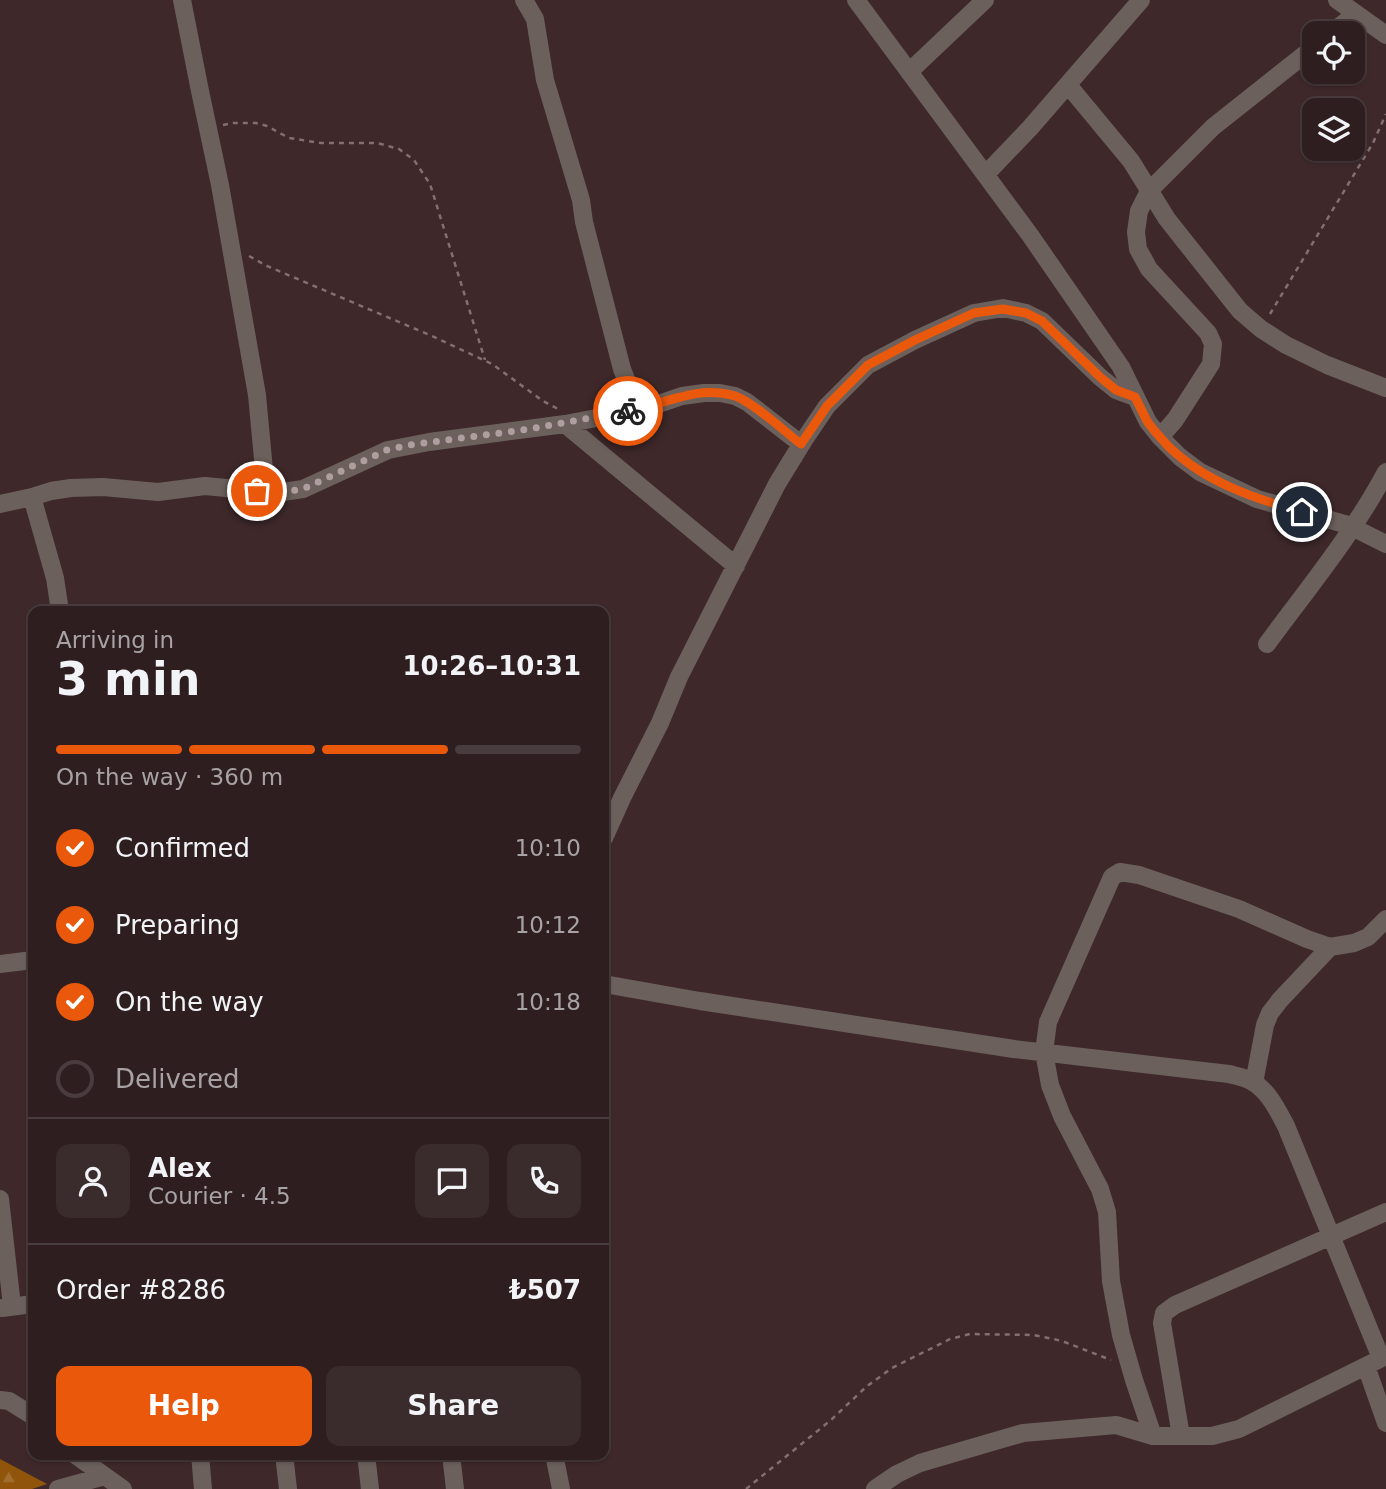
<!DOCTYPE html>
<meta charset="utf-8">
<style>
body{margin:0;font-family:"DejaVu Sans",sans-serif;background:#3a2b2d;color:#f1f3f6;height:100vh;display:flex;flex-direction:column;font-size:26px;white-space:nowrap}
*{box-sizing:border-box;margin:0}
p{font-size:23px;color:#a7a2a5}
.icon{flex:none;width:38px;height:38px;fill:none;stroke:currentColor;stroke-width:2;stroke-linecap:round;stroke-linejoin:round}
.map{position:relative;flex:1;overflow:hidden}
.side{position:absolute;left:28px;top:606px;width:581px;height:854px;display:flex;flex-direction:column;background:#2e1e20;border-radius:14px;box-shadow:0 2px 5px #0004,0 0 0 2px #493c3e}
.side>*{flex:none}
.fabs{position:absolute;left:1302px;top:21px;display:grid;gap:14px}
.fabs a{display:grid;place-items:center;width:63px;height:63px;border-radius:14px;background:#2e1e20;box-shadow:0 2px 5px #0004,0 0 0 2px #493c3e;font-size:35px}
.pin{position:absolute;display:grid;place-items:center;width:60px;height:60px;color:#fff;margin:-30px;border:4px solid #fff;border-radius:50%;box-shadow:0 2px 7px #0007}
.courier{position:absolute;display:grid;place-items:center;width:70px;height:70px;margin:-35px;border:5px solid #ea580c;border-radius:50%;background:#fff;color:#222;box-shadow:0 2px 9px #0007}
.overview em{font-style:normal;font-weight:700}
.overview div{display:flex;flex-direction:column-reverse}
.overview{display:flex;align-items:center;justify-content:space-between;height:119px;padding:0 28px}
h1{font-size:46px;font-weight:700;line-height:52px}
.bar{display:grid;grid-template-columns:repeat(4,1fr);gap:10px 7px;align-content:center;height:84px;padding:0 28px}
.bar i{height:9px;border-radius:5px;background:#493c3e}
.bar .active{background:#ea580c}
.bar p{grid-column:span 4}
.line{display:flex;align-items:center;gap:18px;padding:0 28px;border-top:2px solid #493c3e}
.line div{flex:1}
.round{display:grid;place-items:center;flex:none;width:74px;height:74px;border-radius:14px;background:#3a2b2d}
ol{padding:0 28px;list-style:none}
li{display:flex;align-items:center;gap:21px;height:77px}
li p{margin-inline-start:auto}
li .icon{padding:7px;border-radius:50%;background:#ea580c;color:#fff;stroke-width:4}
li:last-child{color:#a7a2a5}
li i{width:38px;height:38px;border:4px solid #493c3e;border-radius:50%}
.button{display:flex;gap:14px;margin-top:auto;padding:14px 28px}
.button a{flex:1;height:80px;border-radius:14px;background:#ea580c;color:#fff;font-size:28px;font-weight:700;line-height:80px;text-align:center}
.button a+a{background:#3a2b2d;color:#f1f3f6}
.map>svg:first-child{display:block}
.forest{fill:url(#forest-firs)}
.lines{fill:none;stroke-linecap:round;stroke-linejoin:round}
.path{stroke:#836f71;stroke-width:2.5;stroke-dasharray:5 5;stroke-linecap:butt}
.minor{stroke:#6b605c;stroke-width:18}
.done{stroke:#af9e9f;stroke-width:7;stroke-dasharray:0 12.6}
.route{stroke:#ea580c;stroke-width:9}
</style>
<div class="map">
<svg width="1386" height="1489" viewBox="0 0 1386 1489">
<defs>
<pattern id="forest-firs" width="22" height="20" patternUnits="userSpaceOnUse" patternTransform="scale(1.75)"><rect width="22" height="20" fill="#90550a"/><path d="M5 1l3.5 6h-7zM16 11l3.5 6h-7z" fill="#a06d2d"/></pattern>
</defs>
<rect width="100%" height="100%" fill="#3e282a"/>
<!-- forest -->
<path class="forest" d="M 0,1459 L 47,1484 L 32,1489 L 0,1489 Z"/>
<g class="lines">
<!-- path -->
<path class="path" d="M 223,125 L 233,123 L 256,123 L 267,126 L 289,138 L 321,143 L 377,143 L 399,149 L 414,160 L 430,184 L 485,360
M 249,256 L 267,266 L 432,336 L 492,364 L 543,401 L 558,409
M 1270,314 L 1373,143 L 1386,114
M 746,1489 L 831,1420 L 866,1387 L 892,1368 L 950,1339 L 970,1334 L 1034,1335 L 1062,1341 L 1111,1360"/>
<!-- minor -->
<path class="minor" d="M 182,0 L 200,91 L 220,185 L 257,395 L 266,491
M 524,0 L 535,19 L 545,80 L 581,200 L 584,222 L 622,369 L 630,389 L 644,409
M 856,0 L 1030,235 L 1121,367 L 1148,422 L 1160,437 L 1180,457 L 1200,472 L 1257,499 L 1348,525 L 1386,544
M 1337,0 L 1386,35
M 1331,33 L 1356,14
M 909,72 L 985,0
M 1068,85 L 1131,161 L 1167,219 L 1240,311 L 1261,329 L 1286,345 L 1327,365 L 1386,388
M 986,174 L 1030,128 L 1141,0
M 565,424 L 736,566
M 1160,437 L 1175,420 L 1211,364 L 1213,344 L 1208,333 L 1149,269 L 1138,249 L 1136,232 L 1139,211 L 1149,191 L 1213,127 L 1314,47
M 32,497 L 55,578 L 60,611
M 0,504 L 32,497 L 51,491 L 71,488 L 103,487 L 158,492 L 205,486 L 257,491 L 283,492 L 303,489 L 388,450 L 429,442 L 565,424 L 644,409 L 682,396 L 704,393 L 720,393 L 735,396 L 747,402 L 801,444
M 1267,644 C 1308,588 1353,534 1386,472
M 604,838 L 622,798 L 660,723 L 679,677 L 777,484 L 804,440 L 827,406 L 868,365 L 915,340 L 974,313 L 1003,308 L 1026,313 L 1042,321 L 1100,377 L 1116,390 L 1135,397
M 0,964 L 33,960
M 604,984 L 700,1001 L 1014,1049 L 1229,1074 C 1236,1076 1244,1077 1251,1081 C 1268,1090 1277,1109 1286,1126 L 1381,1358
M 1254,1083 L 1265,1025 L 1270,1013 L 1280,1000 L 1330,947 L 1354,943 L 1368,937 L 1386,919
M 0,1199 L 12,1306
M 2,1308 L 33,1304
M 1366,1366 L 1386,1423
M 0,1400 L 9,1401 L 33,1416
M 1153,1436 L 1134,1380 L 1121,1335 L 1111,1281 L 1107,1212 L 1100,1189 L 1062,1116 L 1050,1085 L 1044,1052 L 1048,1022 L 1112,877 L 1120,872 L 1139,875 L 1239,909 L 1307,939 L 1330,947
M 1181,1436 L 1162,1323 L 1164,1313 L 1175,1305 L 1386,1212
M 74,1454 L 123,1489
M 200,1454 L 203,1489
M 284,1454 L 288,1489
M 366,1454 L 370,1489
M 451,1454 L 455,1489
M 554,1454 L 561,1489
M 58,1489 L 105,1476
M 875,1489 L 897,1474 L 920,1463 L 1023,1433 L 1116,1425 L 1153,1436 L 1212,1436 L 1239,1429 L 1386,1356"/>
</g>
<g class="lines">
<!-- done -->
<path class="done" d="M 257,491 L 283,492 L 303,489 L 387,450 L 409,445 L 530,429 L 628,411"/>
<!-- route -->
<path class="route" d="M 628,411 C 646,408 663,401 681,397 C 698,392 718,391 735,396 C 753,402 785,432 801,444 L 827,406 L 868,365 L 915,340 L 974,313 L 1003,309 L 1026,313 L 1042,321 L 1100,377 L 1116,390 L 1135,397 C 1139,405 1143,413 1147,421 C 1153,430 1161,438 1168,446 C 1205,482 1253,498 1302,512"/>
</g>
</svg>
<div class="fabs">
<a><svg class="icon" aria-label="locate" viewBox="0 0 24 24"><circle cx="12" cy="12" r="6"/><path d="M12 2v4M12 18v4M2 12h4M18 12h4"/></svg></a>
<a><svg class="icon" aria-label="layers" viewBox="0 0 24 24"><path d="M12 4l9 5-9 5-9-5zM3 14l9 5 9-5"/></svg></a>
</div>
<div class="pin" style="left:257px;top:491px;background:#ea580c"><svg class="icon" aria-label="bag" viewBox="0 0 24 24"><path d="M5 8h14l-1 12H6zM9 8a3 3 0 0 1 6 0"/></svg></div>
<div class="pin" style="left:1302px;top:512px;background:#1f2937"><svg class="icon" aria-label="home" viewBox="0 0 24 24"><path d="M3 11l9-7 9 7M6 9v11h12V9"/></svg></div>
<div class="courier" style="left:628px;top:411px"><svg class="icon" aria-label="bike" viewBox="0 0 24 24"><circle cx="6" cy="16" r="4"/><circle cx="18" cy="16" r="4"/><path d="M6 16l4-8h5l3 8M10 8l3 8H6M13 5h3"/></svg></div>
<section class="side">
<div class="overview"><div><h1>3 min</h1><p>Arriving in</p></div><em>10:26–10:31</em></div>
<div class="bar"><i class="active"></i><i class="active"></i><i class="active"></i><i></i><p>On the way · 360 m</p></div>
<ol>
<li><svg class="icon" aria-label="check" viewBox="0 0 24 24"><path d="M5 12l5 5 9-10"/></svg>Confirmed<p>10:10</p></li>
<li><svg class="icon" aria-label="check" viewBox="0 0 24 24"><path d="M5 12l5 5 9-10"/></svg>Preparing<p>10:12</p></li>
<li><svg class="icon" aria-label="check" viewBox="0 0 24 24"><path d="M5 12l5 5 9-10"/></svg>On the way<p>10:18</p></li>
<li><i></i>Delivered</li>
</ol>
<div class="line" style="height:126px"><a class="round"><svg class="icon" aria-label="person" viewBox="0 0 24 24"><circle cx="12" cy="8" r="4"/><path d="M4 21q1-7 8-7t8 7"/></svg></a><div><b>Alex</b><p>Courier · 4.5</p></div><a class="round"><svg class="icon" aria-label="chat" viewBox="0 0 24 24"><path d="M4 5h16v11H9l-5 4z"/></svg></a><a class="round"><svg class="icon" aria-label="phone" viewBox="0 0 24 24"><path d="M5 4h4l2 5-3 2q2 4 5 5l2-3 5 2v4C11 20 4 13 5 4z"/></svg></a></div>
<div class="line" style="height:91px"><div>Order #8286</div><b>₺507</b></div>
<div class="button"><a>Help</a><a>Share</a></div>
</section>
</div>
